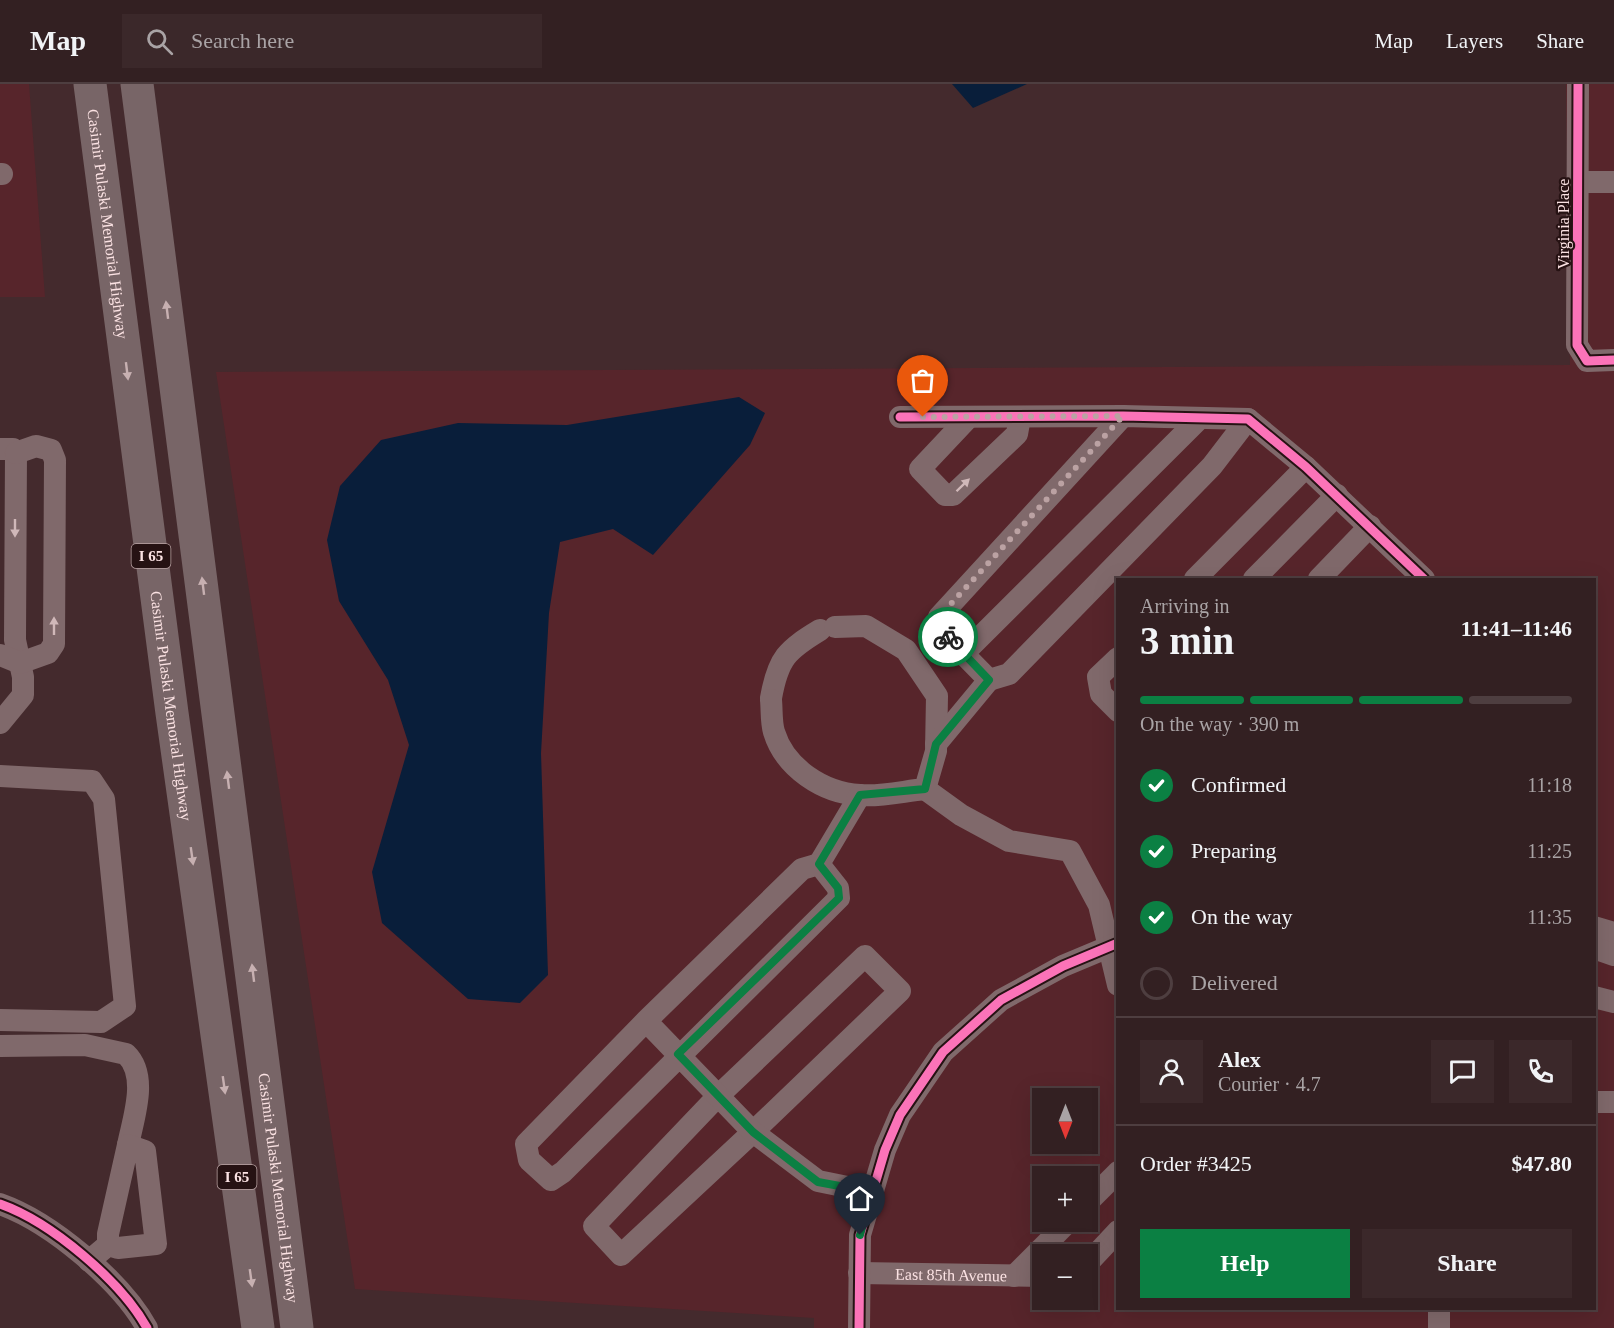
<!DOCTYPE html>
<meta charset="utf-8">
<style>
body{margin:0;font-family:Georgia,serif;background:#3b282a;color:#f1f3f6;height:100vh;display:flex;flex-direction:column;font-size:22px;white-space:nowrap}
*{box-sizing:border-box;margin:0}
p{font-size:20px;color:#a9a3a5}
.icon{flex:none;width:33px;height:33px;fill:none;stroke:currentColor;stroke-width:2;stroke-linecap:round;stroke-linejoin:round}
.map{position:relative;flex:1;overflow:hidden}
.side{position:absolute;left:1116px;top:494px;width:480px;height:732px;display:flex;flex-direction:column;background:#332022;border-radius:0px;box-shadow:0 6px 24px #0002,0 0 0 2px #4e3e40}
.side>*{flex:none}
.needle{width:39px;rotate:180deg}
.buttons{position:absolute;left:1032px;top:1004px;display:grid;gap:12px}
.buttons a{display:grid;place-items:center;width:66px;height:66px;border-radius:0px;background:#332022;box-shadow:0 6px 24px #0002,0 0 0 2px #4e3e40;font-size:30px}
.pin{position:absolute;display:grid;place-items:center;width:51px;height:51px;color:#fff;margin:-62px -26px;border-radius:50% 50% 50% 0;rotate:-45deg;box-shadow:0 0 6px #0007}
.pin .icon{rotate:45deg}
.courier{position:absolute;display:grid;place-items:center;width:60px;height:60px;margin:-30px;border:4px solid #0b8043;border-radius:50%;background:#fff;color:#222;box-shadow:0 2px 8px #0007}
.overview em{font-style:normal;font-weight:800}
.overview div{display:flex;flex-direction:column-reverse}
.overview{display:flex;align-items:center;justify-content:space-between;height:102px;padding:0 24px}
h1{font-size:39px;font-weight:800;line-height:45px}
.bar{display:grid;grid-template-columns:repeat(4,1fr);gap:9px 6px;align-content:center;height:72px;padding:0 24px}
.bar i{height:8px;border-radius:4px;background:#4e3e40}
.bar .selected{background:#0b8043}
.bar p{grid-column:span 4}
.line{display:flex;align-items:center;gap:15px;padding:0 24px;border-top:2px solid #4e3e40}
.line div{flex:1}
.round{display:grid;place-items:center;flex:none;width:63px;height:63px;border-radius:0px;background:#3b282a}
ol{padding:0 24px;list-style:none}
li{display:flex;align-items:center;gap:18px;height:66px}
li p{margin-inline-start:auto}
li .icon{padding:6px;border-radius:50%;background:#0b8043;color:#fff;stroke-width:4}
li:last-child{color:#a9a3a5}
li i{width:33px;height:33px;border:3px solid #4e3e40;border-radius:50%}
.primary-button{display:flex;gap:12px;margin-top:auto;padding:12px 24px}
.primary-button a{flex:1;height:69px;border-radius:0px;background:#0b8043;color:#fff;font-size:24px;font-weight:800;line-height:69px;text-align:center}
.primary-button a+a{background:#3b282a;color:#f1f3f6}
header{display:flex;align-items:center;gap:36px;box-sizing:border-box;height:84px;padding:0 30px;background:#332022;border-bottom:2px solid #4e3e40}
header strong{font-size:28px}
nav{display:flex;gap:33px;margin-inline-start:auto;font-size:21px}
.search{width:420px;height:54px;background:#3b282a;display:flex;align-items:center;gap:15px;box-sizing:border-box;padding:0 21px;border-radius:0px;color:#a9a3a5;font-size:22px}
.map>svg:first-child{display:block}
.built{fill:#57252b;fill-rule:evenodd}
.water{fill:#091e3a}
.lines{fill:none;stroke-linecap:round;stroke-linejoin:round}
.minor{stroke:#80696b;stroke-width:22}
.highway{stroke:#786567;stroke-width:33}
.cycleway-casing{stroke:#261213;stroke-width:13}
.cycleway{stroke:#fb73b8;stroke-width:9}
.oneway{fill:#c7b0b1}
.oneway2{fill:#d0b8b9}
.done{stroke:#bba2a3;stroke-width:6;stroke-dasharray:0 10.8}
.route{stroke:#0b8043;stroke-width:8}
.labels{text-anchor:middle;dominant-baseline:central;stroke-width:4.5;stroke-linejoin:round;paint-order:stroke}
.shield{fill:#261213;stroke:#bba4a5;stroke-width:1.5}
.shield-label{font-size:15px;font-weight:bold;fill:#fbe2e3}
.street-label{font-size:16px;fill:#fbe2e3;stroke:#261213}
</style>
<header>
<strong>Map</strong>
<div class="search"><svg class="icon" aria-label="search" viewBox="0 0 24 24"><circle cx="10" cy="10" r="6"/><path d="M15 15l6 6"/></svg>Search here</div>
<nav><a>Map</a><a>Layers</a><a>Share</a></nav>
</header>
<div class="map">
<svg width="1614" height="1244" viewBox="0 0 1614 1244">
<rect width="100%" height="100%" fill="#442a2d"/>
<!-- built -->
<path class="built" d="M 0,0 L 29,0 L 45,213 L 0,213 Z
M 1566,0 L 1614,0 L 1614,1244 L 814,1244 L 814,1234 L 355,1205 L 216,288 L 1570,281 ZM 1118,495 L 1594,495 L 1594,1224 L 1118,1224 ZM 1042,1014 L 1088,1014 L 1088,1059 L 1042,1059 ZM 1042,1092 L 1088,1092 L 1088,1137 L 1042,1137 ZM 1042,1170 L 1088,1170 L 1088,1215 L 1042,1215 Z"/>
<!-- water -->
<path class="water" d="M 952,0 L 1027,0 L 973,24 Z
M 739,313 L 765,329 L 750,361 L 653,471 L 613,445 L 560,458 L 549,529 L 541,669 L 548,891 L 520,919 L 468,915 L 382,839 L 372,788 L 409,661 L 388,596 L 339,517 L 327,456 L 340,402 L 381,356 L 458,339 L 567,341 Z"/>
<g class="lines">
<!-- minor -->
<g class="minor">
<path d="M 1578,0 L 1577,261 L 1587,277 L 1614,276"/>
<path d="M 0,90 L 2,90"/>
<path d="M 1578,98 L 1614,98"/>
<path d="M 1123,332 L 939,533 L 937,543 L 989,596 L 1009,590 L 1212,382 L 1248,335"/>
<path d="M 900,333 L 1123,332 L 1248,335 L 1306,383 L 1424,495"/>
<path d="M 969,333 L 920,385 L 945,411 L 953,411 L 1017,350 L 1020,333"/>
<path d="M 0,365 L 13,365 L 16,369 L 15,556 L 23,593 L 23,611 L 0,639"/>
<path d="M 1195,495 L 1306,383"/>
<path d="M 1254,495 L 1337,411"/>
<path d="M 1319,495 L 1370,442"/>
<path d="M 964,569 L 1199,335"/>
<path d="M 0,571 L 20,579 L 48,569 L 54,560 L 55,376 L 51,366 L 36,362 L 16,369"/>
<path d="M 1118,574 L 1098,593 L 1101,610 L 1118,627"/>
<path d="M 771,614 C 778,574 787,566 820,546"/>
<path d="M 771,616 C 772,626 771,638 774,648 C 785,684 823,709 860,711 C 881,713 904,707 925,705 L 936,667 L 937,612 L 906,566 L 866,542 L 835,543"/>
<path d="M 936,660 L 989,596"/>
<path d="M 0,692 L 92,697 L 104,715 L 125,922 L 101,938 L 0,936"/>
<path d="M 925,705 L 961,731 L 1009,757 L 1070,767 L 1099,821 L 1118,901"/>
<path d="M 819,780 L 860,711"/>
<path d="M 1594,843 L 1614,849"/>
<path d="M 1594,864 L 1614,871"/>
<path d="M 865,872 L 900,907 L 753,1048 L 621,1171 L 594,1142 L 718,1012 Z"/>
<path d="M 1594,913 L 1614,918"/>
<path d="M 646,937 L 802,785 L 819,780 L 838,804 L 839,814 L 563,1088 L 551,1096 L 529,1076 L 526,1060 L 646,937 L 753,1048 L 818,1097 L 872,1108"/>
<path d="M 0,962 L 85,961 L 126,970 C 149,992 133,1035 128,1061"/>
<path d="M 1594,1018 L 1614,1018"/>
<path d="M 1088,1118 L 1118,1088"/>
<path d="M 0,1120 C 51,1138 121,1197 147,1244"/>
<path d="M 89,1177 L 108,1161 L 118,1164 L 156,1160 L 145,1067 L 128,1061 L 108,1150 L 108,1161"/>
<path d="M 1088,1179 L 1118,1147"/>
<path id="s1" d="M 859,1189 L 1042,1192"/>
<path d="M 1014,1192 L 1069,1137"/>
<path d="M 1439,1224 L 1439,1244"/>
<path d="M 859,1244 L 860,1151 L 885,1066 L 900,1031 L 943,968 L 1001,916 L 1063,882 L 1118,859"/>
</g>
<!-- highway -->
<g class="highway">
<path id="s2" d="M 90,0 L 172,629 L 258,1244"/>
<path id="s3" d="M 137,0 L 297,1244"/>
</g>
<defs>
<path id="cycleway" d="M 1578,0 L 1577,261 L 1587,277 L 1614,276
M 900,333 L 1123,332 L 1248,335 L 1306,383 L 1424,495
M 0,1120 C 51,1138 121,1197 147,1244
M 859,1244 L 860,1151 L 885,1066 L 900,1031 L 943,968 L 1001,916 L 1063,882 L 1118,859"/>
</defs>
<!-- cycleway casing -->
<use href="#cycleway" class="cycleway-casing"/>
<!-- cycleway -->
<use href="#cycleway" class="cycleway"/>
</g>
<!-- one-way arrows -->
<defs><path id="oneway-solid" d="M-6-.8H1V-3.2L6.5 0L1 3.2V.8H-6Z" transform="scale(1.5)"/></defs>
<g class="oneway">
<use href="#oneway-solid" transform="translate(167 226) rotate(-97)"/>
<use href="#oneway-solid" transform="translate(127 287) rotate(83)"/>
<use href="#oneway-solid" transform="translate(203 502) rotate(-97)"/>
<use href="#oneway-solid" transform="translate(228 696) rotate(-97)"/>
<use href="#oneway-solid" transform="translate(192 772) rotate(82)"/>
<use href="#oneway-solid" transform="translate(253 889) rotate(-97)"/>
<use href="#oneway-solid" transform="translate(224 1001) rotate(82)"/>
<use href="#oneway-solid" transform="translate(251 1194) rotate(82)"/>
</g>
<g class="oneway2">
<use href="#oneway-solid" transform="translate(963 401) rotate(-44)"/>
<use href="#oneway-solid" transform="translate(15 444) rotate(90)"/>
<use href="#oneway-solid" transform="translate(54 542) rotate(-90)"/>
</g>
<g class="lines">
<!-- done -->
<path class="done" d="M 923,333 L 1123,332 L 939,533 L 937,543 L 948,553"/>
<!-- route -->
<path class="route" d="M 860,1151 L 872,1108 L 818,1098 L 753,1048 L 678,970 L 839,814 L 838,804 L 819,780 L 860,711 L 925,705 L 936,660 L 989,596 L 948,553"/>
</g>
<g class="labels">
<!-- shield labels -->
<g class="shield">
<rect x="131.5" y="460" width="39" height="24" rx="4.5"/>
<rect x="217.5" y="1081" width="39" height="24" rx="4.5"/>
</g>
<g class="shield-label">
<text x="151" y="472">I 65</text>
<text x="237" y="1093">I 65</text>
</g>
<!-- street labels -->
<g class="street-label">
<text transform="translate(1563 140) rotate(-90)">Virginia Place</text>
<text stroke="none"><textPath href="#s2" startOffset="141">Casimir Pulaski Memorial Highway</textPath></text>
<text stroke="none"><textPath href="#s2" startOffset="627">Casimir Pulaski Memorial Highway</textPath></text>
<text stroke="none"><textPath href="#s3" startOffset="1113">Casimir Pulaski Memorial Highway</textPath></text>
<text stroke="none"><textPath href="#s1" startOffset="92">East 85th Avenue</textPath></text>
</g>
</g>
</svg>
<div class="buttons">
<a><svg class="needle" viewBox="-14 -14 28 28"><path d="M0-13l5 13h-10z" fill="#e53935"/><path d="M0 13l5-13h-10z" fill="#a9a3a5"/></svg></a>
<a>+</a>
<a>−</a>
</div>
<div class="pin" style="left:923px;top:333px;background:#ea580c"><svg class="icon" aria-label="bag" viewBox="0 0 24 24"><path d="M5 8h14l-1 12H6zM9 8a3 3 0 0 1 6 0"/></svg></div>
<div class="pin" style="left:860px;top:1151px;background:#1f2937"><svg class="icon" aria-label="home" viewBox="0 0 24 24"><path d="M3 11l9-7 9 7M6 9v11h12V9"/></svg></div>
<div class="courier" style="left:948px;top:553px"><svg class="icon" aria-label="bike" viewBox="0 0 24 24"><circle cx="6" cy="16" r="4"/><circle cx="18" cy="16" r="4"/><path d="M6 16l4-8h5l3 8M10 8l3 8H6M13 5h3"/></svg></div>
<section class="side">
<div class="overview"><div><h1>3 min</h1><p>Arriving in</p></div><em>11:41–11:46</em></div>
<div class="bar"><i class="selected"></i><i class="selected"></i><i class="selected"></i><i></i><p>On the way · 390 m</p></div>
<ol>
<li><svg class="icon" aria-label="check" viewBox="0 0 24 24"><path d="M5 12l5 5 9-10"/></svg>Confirmed<p>11:18</p></li>
<li><svg class="icon" aria-label="check" viewBox="0 0 24 24"><path d="M5 12l5 5 9-10"/></svg>Preparing<p>11:25</p></li>
<li><svg class="icon" aria-label="check" viewBox="0 0 24 24"><path d="M5 12l5 5 9-10"/></svg>On the way<p>11:35</p></li>
<li><i></i>Delivered</li>
</ol>
<div class="line" style="height:108px"><a class="round"><svg class="icon" aria-label="person" viewBox="0 0 24 24"><circle cx="12" cy="8" r="4"/><path d="M4 21q1-7 8-7t8 7"/></svg></a><div><b>Alex</b><p>Courier · 4.7</p></div><a class="round"><svg class="icon" aria-label="chat" viewBox="0 0 24 24"><path d="M4 5h16v11H9l-5 4z"/></svg></a><a class="round"><svg class="icon" aria-label="phone" viewBox="0 0 24 24"><path d="M5 4h4l2 5-3 2q2 4 5 5l2-3 5 2v4C11 20 4 13 5 4z"/></svg></a></div>
<div class="line" style="height:78px"><div>Order #3425</div><b>$47.80</b></div>
<div class="primary-button"><a>Help</a><a>Share</a></div>
</section>
</div>
